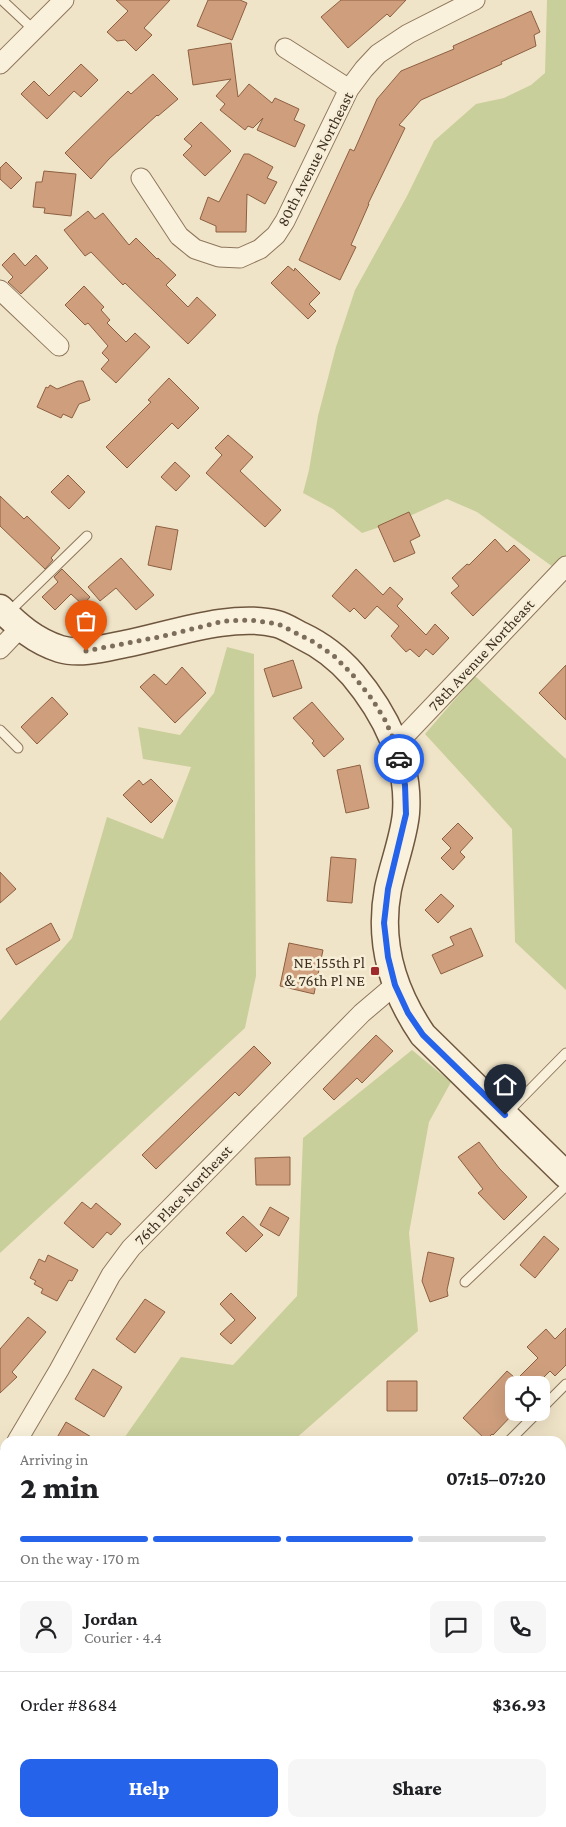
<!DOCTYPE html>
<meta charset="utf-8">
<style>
body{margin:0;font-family:"Crimson Pro",serif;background:#f6f6f6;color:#202124;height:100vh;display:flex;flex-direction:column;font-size:19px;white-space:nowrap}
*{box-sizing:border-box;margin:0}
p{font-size:16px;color:#757577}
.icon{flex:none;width:28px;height:28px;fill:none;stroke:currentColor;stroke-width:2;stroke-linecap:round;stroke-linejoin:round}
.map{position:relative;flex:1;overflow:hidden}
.panel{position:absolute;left:0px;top:1436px;width:566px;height:391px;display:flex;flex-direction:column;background:#fff;border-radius:15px 15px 0 0;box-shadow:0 5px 20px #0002}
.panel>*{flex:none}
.controls{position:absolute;left:505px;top:1376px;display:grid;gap:10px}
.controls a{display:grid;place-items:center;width:45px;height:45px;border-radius:10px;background:#fff;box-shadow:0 5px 20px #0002;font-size:25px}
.pin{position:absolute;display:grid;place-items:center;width:42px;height:42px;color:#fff;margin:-51px -21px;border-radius:50% 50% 50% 0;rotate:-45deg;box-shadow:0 0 5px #0007}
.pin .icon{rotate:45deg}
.courier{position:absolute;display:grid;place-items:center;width:50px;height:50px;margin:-25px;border:4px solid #2563eb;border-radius:50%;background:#fff;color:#222;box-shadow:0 1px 6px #0007}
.overview em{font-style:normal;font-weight:800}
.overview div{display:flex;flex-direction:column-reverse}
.overview{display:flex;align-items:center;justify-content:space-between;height:85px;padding:0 20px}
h1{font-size:32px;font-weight:800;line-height:38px}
.bar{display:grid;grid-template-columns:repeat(4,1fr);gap:8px 5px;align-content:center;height:60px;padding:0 20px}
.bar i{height:6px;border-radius:4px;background:#e0e0e0}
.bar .selected{background:#2563eb}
.bar p{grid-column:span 4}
.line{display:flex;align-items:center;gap:12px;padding:0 20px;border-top:1px solid #e0e0e0}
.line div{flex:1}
.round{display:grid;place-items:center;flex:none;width:52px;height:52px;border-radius:10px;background:#f6f6f6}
.cta{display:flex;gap:10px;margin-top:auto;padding:10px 20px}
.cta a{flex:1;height:58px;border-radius:10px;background:#2563eb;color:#fff;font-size:20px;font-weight:800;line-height:58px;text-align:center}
.cta a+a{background:#f6f6f6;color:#202124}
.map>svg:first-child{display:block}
.green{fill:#c9cf9b}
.building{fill:#cf9f7d;stroke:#8d5f41}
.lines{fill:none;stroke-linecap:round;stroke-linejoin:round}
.lane-casing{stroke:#8d765c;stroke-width:11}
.street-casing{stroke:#8d765c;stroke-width:21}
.secondary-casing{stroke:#6f573f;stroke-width:29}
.lane{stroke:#faf1dc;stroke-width:9}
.street{stroke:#faf1dc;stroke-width:19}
.secondary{stroke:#faf1dc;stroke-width:26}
.done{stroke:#7c6e5b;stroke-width:5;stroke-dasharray:0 9}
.route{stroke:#2563eb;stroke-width:6}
.poi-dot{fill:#9e2a2b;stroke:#f7eed8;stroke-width:2}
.labels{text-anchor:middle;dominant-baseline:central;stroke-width:5;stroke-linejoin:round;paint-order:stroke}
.street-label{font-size:16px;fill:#3d2e20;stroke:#f7eed8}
.poi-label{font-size:16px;fill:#3d2e20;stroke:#f7eed8;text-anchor:end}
</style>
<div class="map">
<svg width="566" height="1827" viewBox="0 0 566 1827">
<rect width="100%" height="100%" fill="#f0e4c8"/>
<!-- green -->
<path class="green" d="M 547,0 L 566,0 L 566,566 L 560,572 L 477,512 L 447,499 L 401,520 L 362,533 L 333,509 L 303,493 L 309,470 L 318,416 L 336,347 L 355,290 L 407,196 L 434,141 L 476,104 L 504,98 L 531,85 L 545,73 Z
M 227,647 L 254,654 L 256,976 L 245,1028 L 0,1253 L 0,1021 L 72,938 L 107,817 L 163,839 L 191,767 L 143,759 L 138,727 L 180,735 L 214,693 Z
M 475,676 L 566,759 L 566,990 L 515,942 L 512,829 L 425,734 Z
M 412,1050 L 451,1082 L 429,1122 L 409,1233 L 418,1331 L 293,1441 L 122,1441 L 181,1357 L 233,1365 L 297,1296 L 303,1138 Z
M 5,1591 L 5,1822 L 111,1822 L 110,1827 L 0,1827 L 0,1595 Z"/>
<!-- building -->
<path class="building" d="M 116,0 L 170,0 L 144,28 L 152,35 L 136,51 L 125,40 L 117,41 L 107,32 L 128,11 Z
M 208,0 L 240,0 L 247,3 L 232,40 L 197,26 Z
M 341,0 L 406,0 L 390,17 L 387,14 L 348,48 L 321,17 Z
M 531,11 L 540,32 L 534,35 L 536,46 L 501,62 L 502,64 L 421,100 L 399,125 L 405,128 L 368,204 L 369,204 L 351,245 L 356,247 L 340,280 L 299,260 L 350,149 L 354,151 L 377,99 L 401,71 L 454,49 L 453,46 Z
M 231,43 L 238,97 L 249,84 L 272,103 L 275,98 L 299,109 L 294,120 L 305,125 L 295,147 L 257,130 L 263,118 L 253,128 L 248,126 L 245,130 L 220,110 L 225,104 L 216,96 L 231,79 L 193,85 L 188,50 Z
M 81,64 L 98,80 L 81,97 L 74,91 L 47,119 L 21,94 L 34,81 L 49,96 Z
M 153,74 L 178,99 L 158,116 L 157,115 L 109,159 L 91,179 L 65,153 L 128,91 L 131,94 Z
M 201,122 L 231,151 L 205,176 L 183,155 L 192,146 L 184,139 Z
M 244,154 L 249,154 L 273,167 L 267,178 L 277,182 L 265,204 L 247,194 L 246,232 L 216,232 L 216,226 L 200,219 L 208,197 L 219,202 Z
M 6,162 L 22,178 L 11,189 L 0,179 L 0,168 Z
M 44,171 L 76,174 L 71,216 L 44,213 L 45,208 L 33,207 L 36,182 L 42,182 Z
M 88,211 L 95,219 L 103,213 L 129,245 L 136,238 L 157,259 L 158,258 L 176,275 L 166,285 L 188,307 L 197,297 L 216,315 L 188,344 L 125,283 L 123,285 L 91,252 L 85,256 L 64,230 Z
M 14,253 L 25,266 L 36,255 L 48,268 L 21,294 L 8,282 L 13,277 L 2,265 Z
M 288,266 L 294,271 L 295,268 L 320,293 L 309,304 L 316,311 L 308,319 L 271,283 Z
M 84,286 L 104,307 L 101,310 L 110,320 L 107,323 L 126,342 L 135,333 L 150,347 L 116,383 L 101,369 L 109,360 L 102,353 L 108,346 L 88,323 L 85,325 L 65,305 Z
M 169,378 L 199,408 L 178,429 L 172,423 L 127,468 L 106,447 L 151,402 L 148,400 Z
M 78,381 L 83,381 L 90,400 L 79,404 L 72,418 L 63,414 L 61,418 L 37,407 L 46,387 L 48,388 L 50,385 L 57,389 Z
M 228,435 L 253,457 L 240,471 L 281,510 L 265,527 L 206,473 L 222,455 L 215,448 Z
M 175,462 L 190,476 L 176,491 L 161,477 Z
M 68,475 L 85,492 L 69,509 L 51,492 Z
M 0,496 L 24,519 L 27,516 L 60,548 L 51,558 L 53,560 L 45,569 L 0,526 Z
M 409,512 L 420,536 L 410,541 L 415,553 L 394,562 L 378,526 Z
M 156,526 L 178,530 L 171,570 L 148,565 Z
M 495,539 L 507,552 L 514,545 L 530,560 L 473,616 L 451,593 L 459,586 L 452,578 L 467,564 L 469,565 Z
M 121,558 L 154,595 L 136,610 L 116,588 L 100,601 L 88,587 Z
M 62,569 L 90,597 L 83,605 L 71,594 L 55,610 L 42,597 L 58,582 L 54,577 Z
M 356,569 L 383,595 L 390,587 L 403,599 L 397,606 L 426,635 L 435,624 L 449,638 L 433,655 L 426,649 L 419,657 L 410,649 L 406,652 L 391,636 L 399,626 L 377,606 L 365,619 L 354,608 L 350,612 L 332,596 Z
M 293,660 L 302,688 L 273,697 L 264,669 Z
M 566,665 L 566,720 L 539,693 Z
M 182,667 L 206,693 L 175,723 L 140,687 L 154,674 L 166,685 Z
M 52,697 L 68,714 L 37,744 L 21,727 Z
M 312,702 L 344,739 L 324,757 L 312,743 L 314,741 L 293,718 Z
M 360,765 L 369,808 L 346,813 L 337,770 Z
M 151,779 L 173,801 L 151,823 L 123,795 L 139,780 L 143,785 Z
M 458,823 L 473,838 L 460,852 L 465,857 L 453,870 L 441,858 L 451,848 L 442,839 Z
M 331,857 L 356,859 L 352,903 L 327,901 Z
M 0,872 L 16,889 L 0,903 Z
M 441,894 L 454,906 L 438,923 L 425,910 Z
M 51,923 L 60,940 L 16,965 L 6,949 Z
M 471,928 L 483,956 L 441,974 L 432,955 L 454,945 L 450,937 Z
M 289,943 L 323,950 L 314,994 L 280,986 Z
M 376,1035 L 393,1051 L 362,1083 L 357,1078 L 334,1100 L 323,1089 Z
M 254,1046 L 271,1063 L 239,1096 L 235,1092 L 156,1169 L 142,1155 Z
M 479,1142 L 499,1168 L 527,1197 L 504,1220 L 478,1193 L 483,1189 L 458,1157 Z
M 290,1157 L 290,1185 L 256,1185 L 255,1158 Z
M 82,1202 L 91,1209 L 96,1203 L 121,1224 L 111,1235 L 107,1232 L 93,1248 L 64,1223 Z
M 270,1207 L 289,1218 L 279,1236 L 260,1225 Z
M 243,1216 L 263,1235 L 246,1252 L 226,1233 Z
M 544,1236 L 559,1249 L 535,1278 L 520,1265 Z
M 428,1252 L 454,1258 L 447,1290 L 448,1296 L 430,1302 L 422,1281 Z
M 48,1255 L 78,1270 L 72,1281 L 69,1280 L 57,1301 L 41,1293 L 43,1289 L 34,1284 L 36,1281 L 30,1278 L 39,1259 L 45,1262 Z
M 231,1293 L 256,1318 L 231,1344 L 220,1334 L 235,1320 L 220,1304 Z
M 145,1299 L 165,1312 L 135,1353 L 116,1339 Z
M 28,1317 L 46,1332 L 12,1372 L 17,1377 L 0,1393 L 0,1349 Z
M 566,1328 L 566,1365 L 555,1376 L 550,1371 L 536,1385 L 514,1385 L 514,1413 L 493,1435 L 492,1434 L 486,1440 L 463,1418 L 507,1371 L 514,1377 L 514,1382 L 538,1358 L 527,1347 L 546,1329 L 555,1339 Z
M 93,1369 L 122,1387 L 104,1417 L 75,1399 Z
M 387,1381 L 417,1381 L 417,1411 L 387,1411 Z
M 66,1422 L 98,1441 L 55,1441 Z"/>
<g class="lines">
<defs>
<path id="lane" d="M 2,0 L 34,30
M 9,612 L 87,536
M 0,730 L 18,748
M 507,1113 L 566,1053
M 465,1282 L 566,1186
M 541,1409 L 566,1384
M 509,1441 L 538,1412"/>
<path id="street" d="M 285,48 L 349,89
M 0,64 L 64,0
M 141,178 L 179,236 L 195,249 L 219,257 L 240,258 L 260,249 L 276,235 L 285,221 L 349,89 L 364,69 L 378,54 L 408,34 L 475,0
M 0,290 L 59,346
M 0,649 L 20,628
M 396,745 L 566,566
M 17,1441 L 59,1370 L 111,1275 L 131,1248 L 362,1013 L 395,985
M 0,1465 L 5,1458
M 561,1743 L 566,1748
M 561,1818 L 566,1813
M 361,1822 L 366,1827
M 204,1827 L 209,1822"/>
<path id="secondary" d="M 0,608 C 18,626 35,641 60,649 C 80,655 105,648 125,644 C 170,635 233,612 277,624 C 285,626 294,632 302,636 C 321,645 339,659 353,675 C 385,713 410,762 406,813 C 404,837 393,865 388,889 C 378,942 392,990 423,1035 L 566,1175"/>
</defs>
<!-- lane casing -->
<use href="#lane" class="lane-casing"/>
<!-- street casing -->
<use href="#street" class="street-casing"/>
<!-- secondary casing -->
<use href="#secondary" class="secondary-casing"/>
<!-- lane -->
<use href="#lane" class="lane"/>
<!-- street -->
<use href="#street" class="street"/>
<!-- secondary -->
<use href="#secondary" class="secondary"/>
</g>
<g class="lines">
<!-- done -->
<path class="done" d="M 86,651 L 164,636 L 224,621 L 251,620 L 278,624 L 312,641 L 334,656 L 352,674 L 372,699 L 385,720 L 396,745 L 399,759"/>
<!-- route -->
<path class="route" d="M 399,759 L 405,785 L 406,814 L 388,889 L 384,923 L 388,957 L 395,985 L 408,1013 L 423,1035 L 505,1115"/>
</g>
<!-- markers -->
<rect class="poi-dot" x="370" y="966" width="10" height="10" rx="2.5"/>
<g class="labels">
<!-- street labels -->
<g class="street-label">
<text transform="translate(315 159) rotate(-63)">80th Avenue Northeast</text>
<text transform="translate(481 655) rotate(-47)">78th Avenue Northeast</text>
<text transform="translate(183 1195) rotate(-46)">76th Place Northeast</text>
</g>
<!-- poi labels -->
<g class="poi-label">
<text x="365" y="962">NE 155th Pl<tspan x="365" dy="18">&amp; 76th Pl NE</tspan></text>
</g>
</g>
</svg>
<div class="controls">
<a><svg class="icon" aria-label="locate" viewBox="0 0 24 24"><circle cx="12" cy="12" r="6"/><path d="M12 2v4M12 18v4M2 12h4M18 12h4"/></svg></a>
</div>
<div class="pin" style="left:86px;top:651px;background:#ea580c"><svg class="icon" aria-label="bag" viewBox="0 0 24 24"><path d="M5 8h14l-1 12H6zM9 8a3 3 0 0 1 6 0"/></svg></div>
<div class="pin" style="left:505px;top:1115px;background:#1f2937"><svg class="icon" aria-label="home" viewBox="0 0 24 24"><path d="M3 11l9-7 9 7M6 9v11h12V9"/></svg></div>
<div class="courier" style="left:399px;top:759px"><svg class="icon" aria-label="car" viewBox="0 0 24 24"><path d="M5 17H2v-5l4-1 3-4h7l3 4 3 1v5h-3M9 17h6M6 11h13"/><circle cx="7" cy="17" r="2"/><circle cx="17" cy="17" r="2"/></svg></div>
<section class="panel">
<div class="overview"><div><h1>2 min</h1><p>Arriving in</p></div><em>07:15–07:20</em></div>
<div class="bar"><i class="selected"></i><i class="selected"></i><i class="selected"></i><i></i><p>On the way · 170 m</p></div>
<div class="line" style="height:90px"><a class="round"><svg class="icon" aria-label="person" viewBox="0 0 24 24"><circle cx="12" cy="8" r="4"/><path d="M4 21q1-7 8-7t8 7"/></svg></a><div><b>Jordan</b><p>Courier · 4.4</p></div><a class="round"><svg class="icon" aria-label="chat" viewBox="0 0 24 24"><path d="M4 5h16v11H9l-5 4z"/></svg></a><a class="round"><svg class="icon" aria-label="phone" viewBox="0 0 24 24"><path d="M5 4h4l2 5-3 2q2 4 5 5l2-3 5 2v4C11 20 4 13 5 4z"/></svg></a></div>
<div class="line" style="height:65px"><div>Order #8684</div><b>$36.93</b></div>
<div class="cta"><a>Help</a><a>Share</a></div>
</section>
</div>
